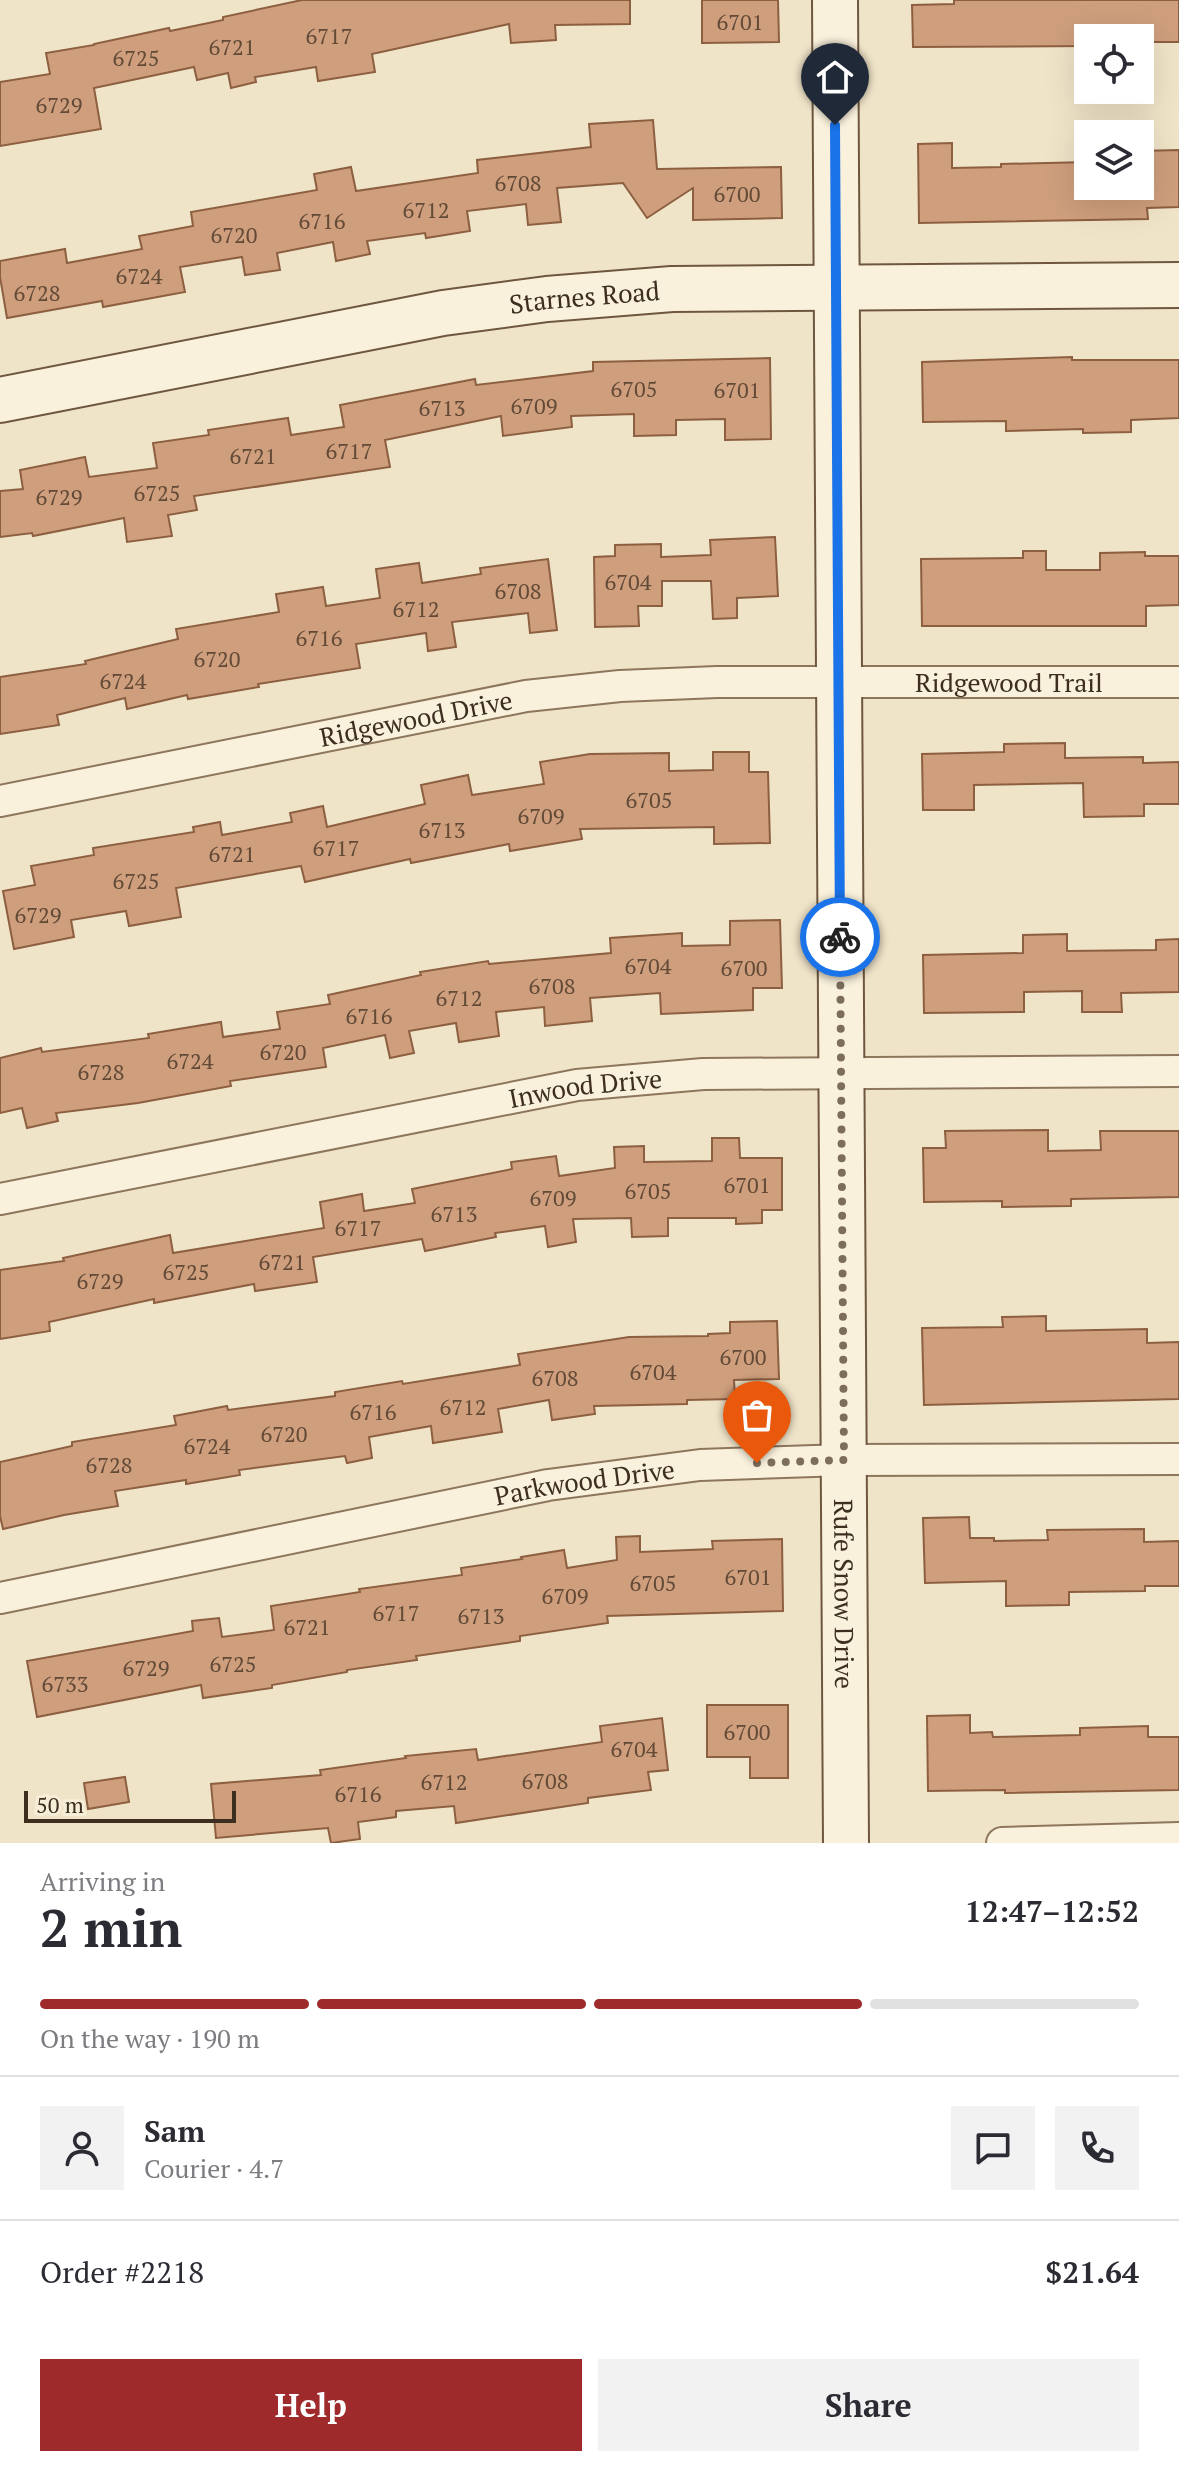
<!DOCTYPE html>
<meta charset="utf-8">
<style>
body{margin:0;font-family:"PT Serif",serif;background:#f2f2f3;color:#2b2b33;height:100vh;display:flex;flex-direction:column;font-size:30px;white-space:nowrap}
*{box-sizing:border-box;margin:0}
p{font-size:26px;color:#7c7c81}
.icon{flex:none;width:44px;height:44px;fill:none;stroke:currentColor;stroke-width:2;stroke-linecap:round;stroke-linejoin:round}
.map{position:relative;height:1843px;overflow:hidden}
.drawer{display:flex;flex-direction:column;background:#fff;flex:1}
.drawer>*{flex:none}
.buttons{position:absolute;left:1074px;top:24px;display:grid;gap:16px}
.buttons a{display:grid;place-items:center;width:80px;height:80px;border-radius:0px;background:#fff;box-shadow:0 8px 32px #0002;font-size:40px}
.scale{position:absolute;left:24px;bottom:20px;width:212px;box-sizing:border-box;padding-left:8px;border:4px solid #3d2e20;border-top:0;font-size:22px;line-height:28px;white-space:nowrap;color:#3d2e20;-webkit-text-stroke:6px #f7eed8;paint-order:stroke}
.pin{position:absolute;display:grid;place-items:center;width:68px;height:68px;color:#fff;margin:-82px -34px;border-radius:50% 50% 50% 0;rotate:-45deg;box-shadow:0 0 8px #0007}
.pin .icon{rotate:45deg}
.courier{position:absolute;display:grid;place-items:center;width:80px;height:80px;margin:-40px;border:6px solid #1a73e8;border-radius:50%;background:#fff;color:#222;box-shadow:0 2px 10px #0007}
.headline em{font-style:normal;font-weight:600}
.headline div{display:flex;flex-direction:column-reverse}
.headline{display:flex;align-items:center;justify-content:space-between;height:136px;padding:0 40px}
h1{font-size:52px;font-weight:600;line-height:60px}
.bar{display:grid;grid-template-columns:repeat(4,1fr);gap:12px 8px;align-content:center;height:96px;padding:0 40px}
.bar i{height:10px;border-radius:6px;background:#e1e1e2}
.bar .selected{background:#9e2a2b}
.bar p{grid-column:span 4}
.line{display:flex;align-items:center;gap:20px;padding:0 40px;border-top:2px solid #e1e1e2}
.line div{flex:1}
.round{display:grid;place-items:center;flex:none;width:84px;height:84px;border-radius:0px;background:#f2f2f3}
.button{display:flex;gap:16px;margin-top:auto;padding:16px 40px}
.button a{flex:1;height:92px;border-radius:0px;background:#9e2a2b;color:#fff;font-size:32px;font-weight:600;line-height:92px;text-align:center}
.button a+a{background:#f2f2f3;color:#2b2b33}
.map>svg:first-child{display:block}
.building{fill:#cf9f7d;stroke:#8d5f41;stroke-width:2}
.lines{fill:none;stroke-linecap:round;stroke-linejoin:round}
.minor-casing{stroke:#8d765c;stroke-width:34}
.secondary-casing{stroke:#6f573f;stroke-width:48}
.minor{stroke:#faf1dc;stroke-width:30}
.secondary{stroke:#faf1dc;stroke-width:44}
.done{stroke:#7c6e5b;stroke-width:8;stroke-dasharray:0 14.4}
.route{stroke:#1a73e8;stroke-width:10}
.labels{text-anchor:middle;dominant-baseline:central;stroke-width:8;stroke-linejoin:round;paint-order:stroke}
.number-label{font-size:22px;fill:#624a37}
.street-label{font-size:26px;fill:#3d2e20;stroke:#f7eed8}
</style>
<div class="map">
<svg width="1179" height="1843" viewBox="0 0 1179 1843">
<rect width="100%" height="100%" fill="#f0e4c8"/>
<!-- building -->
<path class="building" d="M 302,0 L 630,0 L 630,24 L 555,25 L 556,40 L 511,43 L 509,24 L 372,54 L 375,72 L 318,81 L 316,67 L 255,77 L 256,82 L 231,88 L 228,73 L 197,80 L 194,67 L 94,88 L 101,129 L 0,146 L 0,82 L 50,74 L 46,53 L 94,45 L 94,44 L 169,28 L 170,31 L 223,20 L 223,17 Z
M 702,0 L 778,0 L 779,42 L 702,43 Z
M 954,0 L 1179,0 L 1179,42 L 1140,42 L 1140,38 L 1088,38 L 1088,46 L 913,47 L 912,5 L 954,4 Z
M 653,120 L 657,169 L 781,167 L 782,218 L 693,220 L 693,188 L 647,218 L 623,183 L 557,188 L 561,222 L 528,225 L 526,204 L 467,211 L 470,231 L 426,238 L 425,233 L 367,241 L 370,254 L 336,261 L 333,242 L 277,253 L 280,270 L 245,275 L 242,257 L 180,267 L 185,292 L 103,307 L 102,301 L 7,318 L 0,277 L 0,261 L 65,249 L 67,263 L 142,249 L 139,236 L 193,226 L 191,212 L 317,190 L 314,174 L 351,167 L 356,191 L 478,173 L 477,160 L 591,147 L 589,124 Z
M 952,143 L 952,168 L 1001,167 L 1001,164 L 1088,162 L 1088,186 L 1140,186 L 1140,151 L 1179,150 L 1179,207 L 1147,208 L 1148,219 L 919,223 L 918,144 Z
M 1072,357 L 1072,360 L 1179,360 L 1179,418 L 1131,420 L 1131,432 L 1083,433 L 1083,429 L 1006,431 L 1006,421 L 923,422 L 922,362 Z
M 770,358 L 771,439 L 725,440 L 725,419 L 676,420 L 676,435 L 634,436 L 634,414 L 571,416 L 572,427 L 503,436 L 501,416 L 385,440 L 390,467 L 194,496 L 197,510 L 168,515 L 172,536 L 127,542 L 124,518 L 33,536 L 32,533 L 0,537 L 0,491 L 23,489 L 20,470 L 85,457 L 89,477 L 157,468 L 153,443 L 209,435 L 208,430 L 288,418 L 291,435 L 344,427 L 340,405 L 475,379 L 476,385 L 593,371 L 593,362 Z
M 775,537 L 778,596 L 737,598 L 737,618 L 713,619 L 711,581 L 662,581 L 662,606 L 638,606 L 639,626 L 595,627 L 594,557 L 615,556 L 615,545 L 661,544 L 661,557 L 711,555 L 710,540 Z
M 1023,551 L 1046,551 L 1046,570 L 1100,570 L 1100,553 L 1145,552 L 1145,556 L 1179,556 L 1179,605 L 1146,606 L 1146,626 L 922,626 L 921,559 L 1023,558 Z
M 548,559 L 557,630 L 530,633 L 528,613 L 452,622 L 456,647 L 428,651 L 426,633 L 356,644 L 360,668 L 258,684 L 259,687 L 188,699 L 187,695 L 127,709 L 125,698 L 57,715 L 59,725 L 0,734 L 0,677 L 86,664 L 85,661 L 178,639 L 176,629 L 279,612 L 276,594 L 323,587 L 326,606 L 380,598 L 376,569 L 419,563 L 422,583 L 481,574 L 480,568 Z
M 1065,743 L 1065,758 L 1143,757 L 1143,763 L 1179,762 L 1179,804 L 1144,804 L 1144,816 L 1084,817 L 1083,783 L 974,785 L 974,810 L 923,810 L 922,754 L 1004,752 L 1004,744 Z
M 713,752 L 749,752 L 749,772 L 768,772 L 770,843 L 714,844 L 714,827 L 580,829 L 582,839 L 510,851 L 509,844 L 411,863 L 410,859 L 305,882 L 301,866 L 176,888 L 181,917 L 129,926 L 126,911 L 71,920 L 74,937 L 14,949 L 3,891 L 35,885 L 31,866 L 94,855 L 93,848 L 194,832 L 193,827 L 220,822 L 222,835 L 292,822 L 290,813 L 323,806 L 327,827 L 425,804 L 421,785 L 468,775 L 472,795 L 544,784 L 540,762 L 590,754 L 669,753 L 669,771 L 713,770 Z
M 780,920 L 782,988 L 753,988 L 753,1010 L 661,1014 L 660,993 L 590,998 L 592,1021 L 545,1026 L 544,1007 L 496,1012 L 499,1036 L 459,1042 L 456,1023 L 409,1031 L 414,1053 L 390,1058 L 385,1035 L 323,1048 L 326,1067 L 230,1081 L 231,1086 L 138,1103 L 56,1113 L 58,1121 L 27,1128 L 22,1108 L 0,1113 L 0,1058 L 41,1048 L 42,1052 L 149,1038 L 148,1034 L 221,1022 L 223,1037 L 280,1029 L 277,1012 L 330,1004 L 328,995 L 421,975 L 420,972 L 488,961 L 489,964 L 611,953 L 610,938 L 682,933 L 682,946 L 730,945 L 730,921 Z
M 1067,934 L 1067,951 L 1156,950 L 1156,940 L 1179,939 L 1179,992 L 1121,993 L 1122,1012 L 1082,1012 L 1082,991 L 1024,992 L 1024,1012 L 924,1013 L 923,955 L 1023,953 L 1023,935 Z
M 1048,1130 L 1048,1151 L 1101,1150 L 1100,1131 L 1179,1131 L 1179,1197 L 1071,1199 L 1071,1206 L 1002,1207 L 1002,1201 L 924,1202 L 923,1148 L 946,1148 L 945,1131 Z
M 712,1138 L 739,1138 L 740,1158 L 782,1158 L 782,1210 L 762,1210 L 762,1223 L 736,1224 L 736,1218 L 668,1218 L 668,1236 L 632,1237 L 631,1218 L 573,1219 L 576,1242 L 548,1247 L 545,1226 L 495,1233 L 496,1237 L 425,1251 L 422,1239 L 313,1257 L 317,1282 L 255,1291 L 254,1284 L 154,1303 L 154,1299 L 49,1322 L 50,1331 L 0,1339 L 0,1270 L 64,1261 L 63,1258 L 170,1235 L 173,1253 L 324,1228 L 320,1202 L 362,1194 L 364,1211 L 415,1203 L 412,1189 L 512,1169 L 511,1162 L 556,1156 L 559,1176 L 615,1168 L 614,1147 L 644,1146 L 644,1162 L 712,1161 Z
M 1046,1316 L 1046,1331 L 1147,1329 L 1147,1343 L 1179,1342 L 1179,1399 L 924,1405 L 922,1328 L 1003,1327 L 1002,1317 Z
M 777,1321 L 779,1379 L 734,1380 L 735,1399 L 687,1400 L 687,1404 L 594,1406 L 595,1414 L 552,1420 L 549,1400 L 498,1409 L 502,1432 L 433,1443 L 431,1426 L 369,1437 L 372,1458 L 347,1463 L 345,1456 L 239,1470 L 240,1475 L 186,1484 L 186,1480 L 115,1491 L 118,1506 L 64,1515 L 3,1529 L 0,1516 L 0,1462 L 72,1446 L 72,1442 L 176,1425 L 174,1416 L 227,1406 L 228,1410 L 335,1396 L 335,1392 L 402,1381 L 403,1384 L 520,1365 L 518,1354 L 629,1337 L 708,1336 L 708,1334 L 730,1333 L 730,1322 Z
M 969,1517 L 970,1538 L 994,1538 L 994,1541 L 1048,1540 L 1047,1530 L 1144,1529 L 1144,1542 L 1179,1541 L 1179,1586 L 1145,1586 L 1145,1591 L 1069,1592 L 1069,1605 L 1006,1606 L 1006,1581 L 925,1583 L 923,1518 Z
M 640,1536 L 640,1552 L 713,1549 L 712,1541 L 782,1539 L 783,1611 L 607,1616 L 608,1623 L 520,1636 L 520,1641 L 416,1656 L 417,1660 L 347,1670 L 347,1672 L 272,1685 L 272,1688 L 203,1698 L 201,1685 L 37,1717 L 27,1661 L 193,1631 L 192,1621 L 219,1618 L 222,1637 L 274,1630 L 271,1606 L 360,1592 L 359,1589 L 462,1575 L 461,1568 L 522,1559 L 521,1557 L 564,1550 L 567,1568 L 617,1560 L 616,1537 Z
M 707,1705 L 788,1705 L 788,1778 L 750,1778 L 750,1757 L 707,1757 Z
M 970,1715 L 970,1733 L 992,1732 L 993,1737 L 1080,1735 L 1080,1728 L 1148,1726 L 1148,1737 L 1179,1737 L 1179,1790 L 1005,1793 L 1005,1790 L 928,1791 L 927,1716 Z
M 662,1718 L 668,1770 L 648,1772 L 651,1790 L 588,1798 L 588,1803 L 456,1823 L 454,1806 L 396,1811 L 396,1817 L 358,1822 L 360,1839 L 331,1843 L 328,1828 L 216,1838 L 211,1784 L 321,1775 L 320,1770 L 406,1758 L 405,1756 L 476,1749 L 478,1760 L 602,1742 L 600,1726 Z
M 125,1777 L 129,1802 L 88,1809 L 84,1783 Z"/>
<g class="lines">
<defs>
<g id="minor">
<path id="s1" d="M 0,801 L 526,696 L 620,686 L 717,682 L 1179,682"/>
<path id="s2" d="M 0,1199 L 577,1085 L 703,1074 L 1179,1071"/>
<path id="s3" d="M 0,1598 L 548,1485 L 700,1465 L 844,1460 L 1179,1459"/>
<path d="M 1002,1843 L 1179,1838"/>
</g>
<g id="secondary">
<path id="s4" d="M 835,0 L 846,1843"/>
<path id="s5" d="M 0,400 L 443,313 L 547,299 L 672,289 L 1179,285"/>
</g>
</defs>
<!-- minor casing -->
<use href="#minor" class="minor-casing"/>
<!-- secondary casing -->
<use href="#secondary" class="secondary-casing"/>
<!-- minor -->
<use href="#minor" class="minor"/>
<!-- secondary -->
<use href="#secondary" class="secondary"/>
</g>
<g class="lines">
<!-- done -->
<path class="done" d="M 757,1463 L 844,1460 L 840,937"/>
<!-- route -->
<path class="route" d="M 835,125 L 840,937"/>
</g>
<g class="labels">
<!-- number labels -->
<g class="number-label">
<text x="740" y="21">6701</text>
<text x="329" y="35">6717</text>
<text x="232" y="46">6721</text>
<text x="136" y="57">6725</text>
<text x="59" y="104">6729</text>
<text x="518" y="182">6708</text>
<text x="737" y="193">6700</text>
<text x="426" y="209">6712</text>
<text x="322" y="220">6716</text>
<text x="234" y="234">6720</text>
<text x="139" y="275">6724</text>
<text x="37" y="292">6728</text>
<text x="634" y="388">6705</text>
<text x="737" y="389">6701</text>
<text x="534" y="405">6709</text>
<text x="442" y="407">6713</text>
<text x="349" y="450">6717</text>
<text x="253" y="455">6721</text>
<text x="157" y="492">6725</text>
<text x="59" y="496">6729</text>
<text x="628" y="581">6704</text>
<text x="518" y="590">6708</text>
<text x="416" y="608">6712</text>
<text x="319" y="637">6716</text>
<text x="217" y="658">6720</text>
<text x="123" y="680">6724</text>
<text x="649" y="799">6705</text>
<text x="541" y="815">6709</text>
<text x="442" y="829">6713</text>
<text x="336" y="847">6717</text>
<text x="232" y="853">6721</text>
<text x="136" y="880">6725</text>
<text x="38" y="914">6729</text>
<text x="648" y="965">6704</text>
<text x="744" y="967">6700</text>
<text x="552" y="985">6708</text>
<text x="459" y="997">6712</text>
<text x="369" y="1015">6716</text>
<text x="283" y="1051">6720</text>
<text x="190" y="1060">6724</text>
<text x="101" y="1071">6728</text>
<text x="747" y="1184">6701</text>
<text x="648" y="1190">6705</text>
<text x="553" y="1197">6709</text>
<text x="454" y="1213">6713</text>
<text x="358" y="1227">6717</text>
<text x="282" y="1261">6721</text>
<text x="186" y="1271">6725</text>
<text x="100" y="1280">6729</text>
<text x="743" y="1356">6700</text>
<text x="653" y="1371">6704</text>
<text x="555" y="1377">6708</text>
<text x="463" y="1406">6712</text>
<text x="373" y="1411">6716</text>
<text x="284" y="1433">6720</text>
<text x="207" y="1445">6724</text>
<text x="109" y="1464">6728</text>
<text x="748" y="1576">6701</text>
<text x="653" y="1582">6705</text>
<text x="565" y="1595">6709</text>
<text x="396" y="1612">6717</text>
<text x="481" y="1615">6713</text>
<text x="307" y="1626">6721</text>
<text x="233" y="1663">6725</text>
<text x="146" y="1667">6729</text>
<text x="65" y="1683">6733</text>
<text x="747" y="1731">6700</text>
<text x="634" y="1748">6704</text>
<text x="545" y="1780">6708</text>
<text x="444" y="1781">6712</text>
<text x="358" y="1793">6716</text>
</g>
<!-- street labels -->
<g class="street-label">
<text stroke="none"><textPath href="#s5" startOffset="594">Starnes Road</textPath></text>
<text stroke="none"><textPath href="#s1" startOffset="1020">Ridgewood Trail</textPath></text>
<text stroke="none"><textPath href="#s1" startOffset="424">Ridgewood Drive</textPath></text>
<text stroke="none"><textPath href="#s2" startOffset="596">Inwood Drive</textPath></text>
<text stroke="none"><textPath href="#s3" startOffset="596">Parkwood Drive</textPath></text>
<text stroke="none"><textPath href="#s4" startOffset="1594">Rufe Snow Drive</textPath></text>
</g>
</g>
</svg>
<div class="buttons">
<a><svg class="icon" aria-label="locate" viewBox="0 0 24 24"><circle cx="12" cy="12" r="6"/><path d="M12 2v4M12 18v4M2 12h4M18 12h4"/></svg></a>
<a><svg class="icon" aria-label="layers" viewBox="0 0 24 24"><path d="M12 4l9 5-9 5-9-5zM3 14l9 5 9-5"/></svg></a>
</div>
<div class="scale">50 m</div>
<div class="pin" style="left:757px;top:1463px;background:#ea580c"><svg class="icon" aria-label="bag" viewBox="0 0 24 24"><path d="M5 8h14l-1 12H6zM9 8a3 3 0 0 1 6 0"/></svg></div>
<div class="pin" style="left:835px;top:125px;background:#1f2937"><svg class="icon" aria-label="home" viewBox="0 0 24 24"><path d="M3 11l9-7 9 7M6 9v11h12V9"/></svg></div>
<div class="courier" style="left:840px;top:937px"><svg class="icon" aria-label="bike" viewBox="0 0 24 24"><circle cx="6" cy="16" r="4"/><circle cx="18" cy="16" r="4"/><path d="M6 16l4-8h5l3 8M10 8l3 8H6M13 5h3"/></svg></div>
</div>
<section class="drawer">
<div class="headline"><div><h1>2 min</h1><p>Arriving in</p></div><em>12:47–12:52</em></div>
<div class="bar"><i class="selected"></i><i class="selected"></i><i class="selected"></i><i></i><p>On the way · 190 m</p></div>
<div class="line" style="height:144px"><a class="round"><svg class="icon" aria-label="person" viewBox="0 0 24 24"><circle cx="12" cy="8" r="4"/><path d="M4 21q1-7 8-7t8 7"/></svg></a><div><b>Sam</b><p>Courier · 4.7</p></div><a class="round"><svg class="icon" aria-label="chat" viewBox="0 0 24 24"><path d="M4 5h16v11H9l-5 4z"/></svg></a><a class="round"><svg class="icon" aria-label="phone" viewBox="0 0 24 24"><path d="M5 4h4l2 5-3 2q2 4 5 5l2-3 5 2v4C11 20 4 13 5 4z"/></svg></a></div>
<div class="line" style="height:104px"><div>Order #2218</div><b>$21.64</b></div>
<div class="button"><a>Help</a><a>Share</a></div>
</section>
